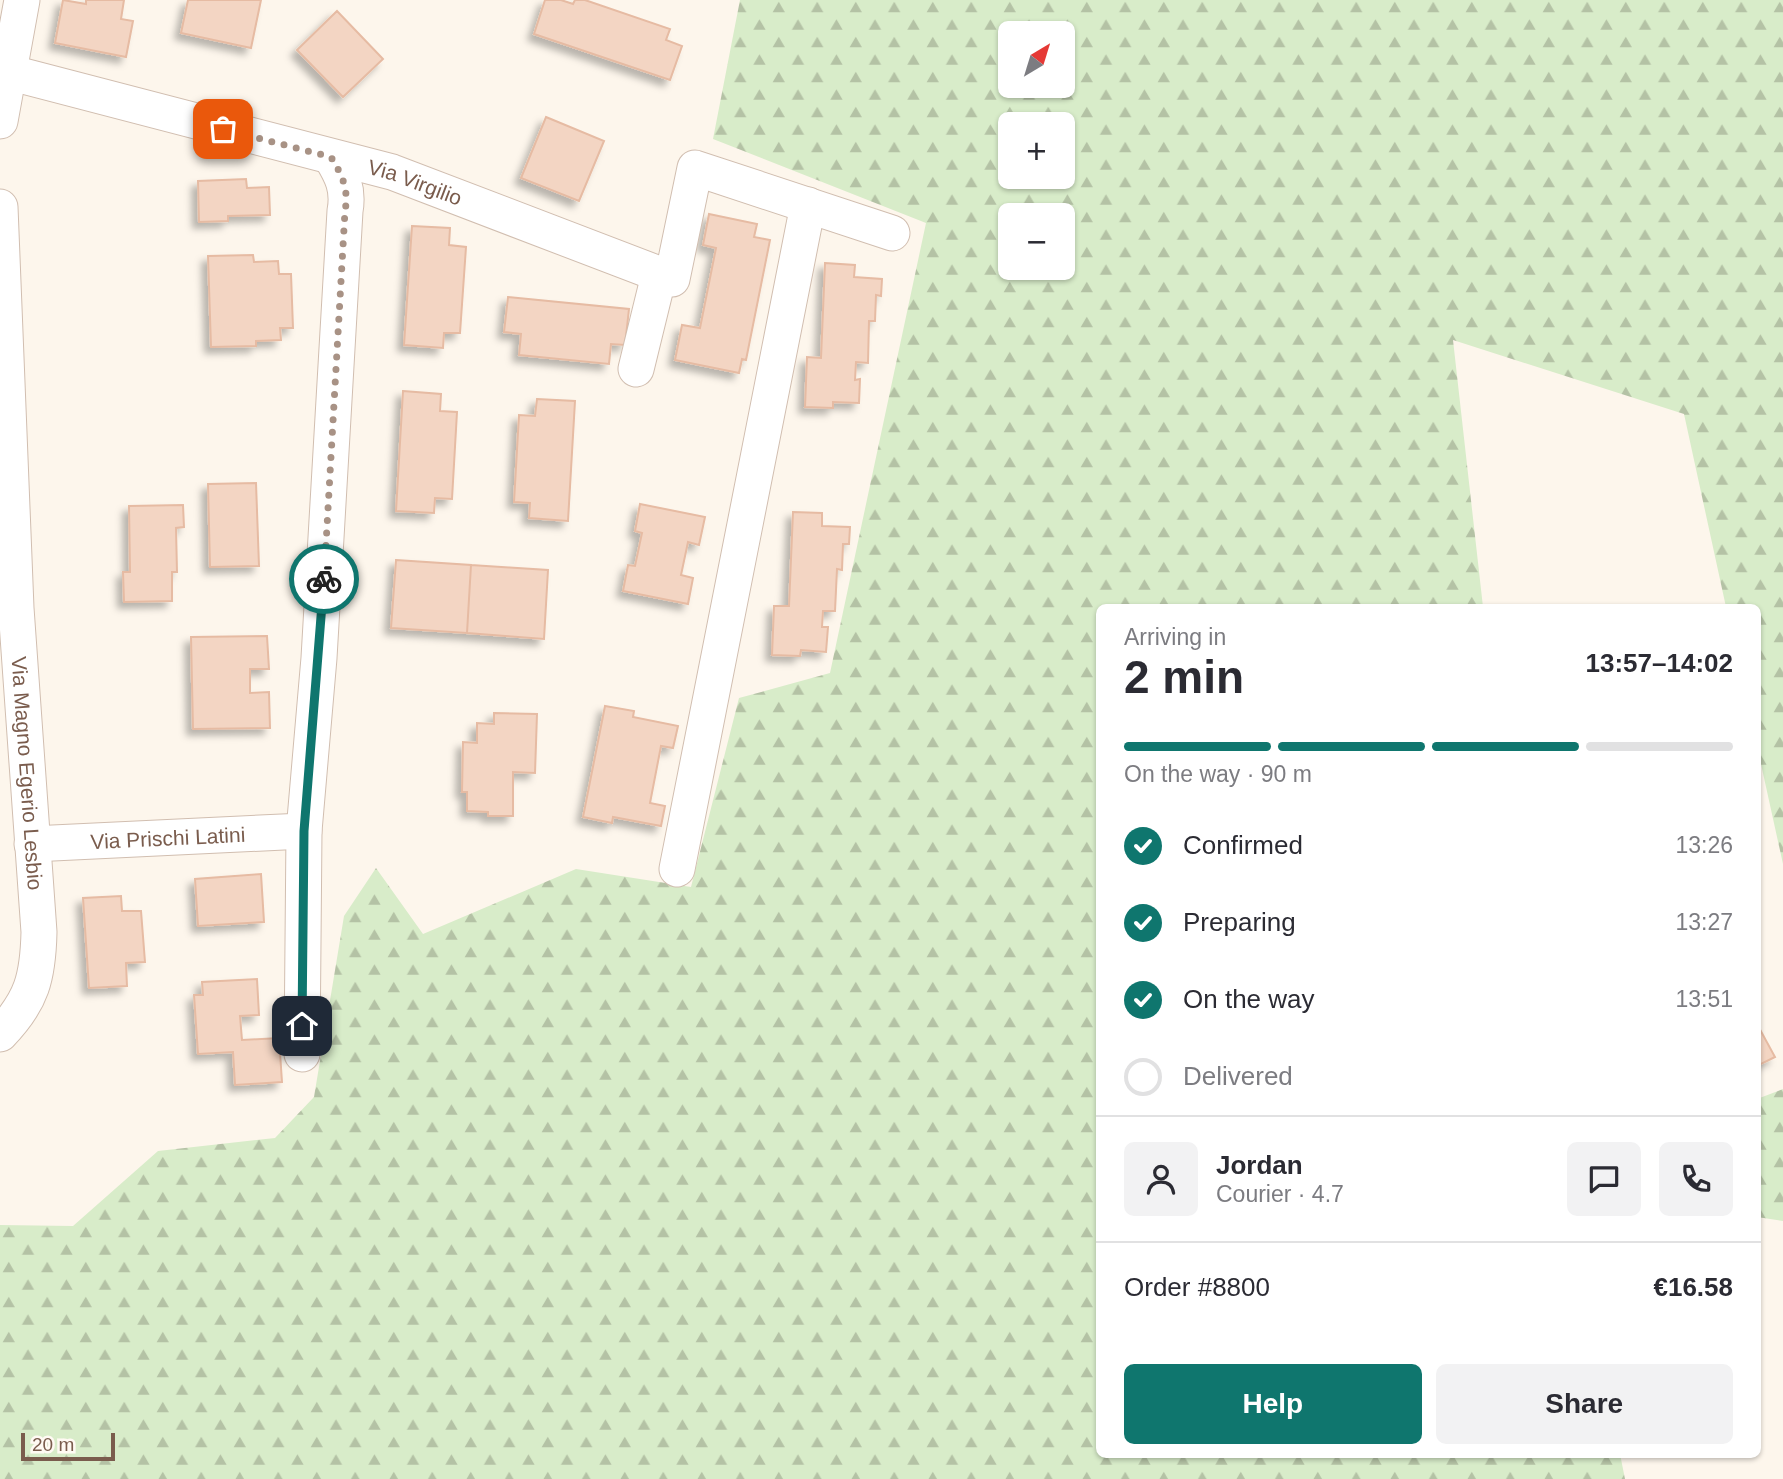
<!DOCTYPE html>
<meta charset="utf-8">
<style>
body{margin:0;font-family:Arial,sans-serif;background:#f2f2f3;color:#2b2b33;height:100vh;display:flex;flex-direction:column;font-size:26px;white-space:nowrap}
*{box-sizing:border-box;margin:0}
p{font-size:23px;color:#7c7c81}
.icon{flex:none;width:38px;height:38px;fill:none;stroke:currentColor;stroke-width:2;stroke-linecap:round;stroke-linejoin:round}
.map{position:relative;flex:1;overflow:hidden}
.drawer{position:absolute;left:1096px;top:604px;width:665px;height:854px;display:flex;flex-direction:column;background:#fff;border-radius:10px;box-shadow:0 2px 5px #0004}
.drawer>*{flex:none}
.needle{width:46px;rotate:38deg}
.fabs{position:absolute;left:998px;top:21px;display:grid;gap:14px}
.fabs a{display:grid;place-items:center;width:77px;height:77px;border-radius:10px;background:#fff;box-shadow:0 2px 5px #0004;font-size:35px}
.scale{position:absolute;left:21px;bottom:18px;width:94px;box-sizing:border-box;padding-left:7px;border:4px solid #7a5c4d;border-top:0;font-size:19px;line-height:24px;white-space:nowrap;color:#7a5c4d;-webkit-text-stroke:5px #fffaf3;paint-order:stroke}
.pin{position:absolute;display:grid;place-items:center;width:60px;height:60px;color:#fff;margin:-30px;border-radius:14px;box-shadow:0 4px 10px #0006}
.courier{position:absolute;display:grid;place-items:center;width:70px;height:70px;margin:-35px;border:5px solid #0f766e;border-radius:50%;background:#fff;color:#222;box-shadow:0 2px 9px #0007}
.head em{font-style:normal;font-weight:600}
.head div{display:flex;flex-direction:column-reverse}
.head{display:flex;align-items:center;justify-content:space-between;height:119px;padding:0 28px}
h1{font-size:46px;font-weight:600;line-height:52px}
.bar{display:grid;grid-template-columns:repeat(4,1fr);gap:10px 7px;align-content:center;height:84px;padding:0 28px}
.bar i{height:9px;border-radius:5px;background:#e1e1e2}
.bar .current{background:#0f766e}
.bar p{grid-column:span 4}
.line{display:flex;align-items:center;gap:18px;padding:0 28px;border-top:2px solid #e1e1e2}
.line div{flex:1}
.round{display:grid;place-items:center;flex:none;width:74px;height:74px;border-radius:10px;background:#f2f2f3}
ol{padding:0 28px;list-style:none}
li{display:flex;align-items:center;gap:21px;height:77px}
li p{margin-inline-start:auto}
li .icon{padding:7px;border-radius:50%;background:#0f766e;color:#fff;stroke-width:4}
li:last-child{color:#7c7c81}
li i{width:38px;height:38px;border:4px solid #e1e1e2;border-radius:50%}
.cta{display:flex;gap:14px;margin-top:auto;padding:14px 28px}
.cta a{flex:1;height:80px;border-radius:10px;background:#0f766e;color:#fff;font-size:28px;font-weight:600;line-height:80px;text-align:center}
.cta a+a{background:#f2f2f3;color:#2b2b33}
.map>svg:first-child{display:block}
.forest{fill:url(#forest-firs);fill-rule:evenodd}
.building{fill:#f3d5c3;stroke:#e6bba3;stroke-width:2;filter:url(#shadow)}
.lines{fill:none;stroke-linecap:round;stroke-linejoin:round}
.minor-casing{stroke:#d1beb0;stroke-width:37}
.minor{stroke:#fff;stroke-width:35}
.done{stroke:#a89285;stroke-width:7;stroke-dasharray:0 12.6}
.route{stroke:#0f766e;stroke-width:9}
.labels{text-anchor:middle;dominant-baseline:central;stroke-width:5;stroke-linejoin:round;paint-order:stroke}
.street-label{font-size:21px;fill:#7a5c4d;stroke:#fffaf3}
</style>
<div class="map">
<svg width="1783" height="1479" viewBox="0 0 1783 1479">
<defs>
<pattern id="forest-firs" width="22" height="20" patternUnits="userSpaceOnUse" patternTransform="scale(1.75)"><rect width="22" height="20" fill="#d8ecc9"/><path d="M5 1l3.5 6h-7zM16 11l3.5 6h-7z" fill="#b4c2a5"/></pattern>
<filter id="shadow"><feDropShadow dx="-6" dy="6" stdDeviation="3.5" flood-color="#0004"/></filter>
</defs>
<rect width="100%" height="100%" fill="#fdf6ec"/>
<!-- forest -->
<path class="forest" d="M 740,0 L 1783,0 L 1783,864 L 1757,746 L 1757,607 L 1726,607 L 1684,414 L 1453,340 L 1483,607 L 1099,607 L 1099,1454 L 1620,1454 L 1625,1479 L 0,1479 L 0,1225 L 73,1226 L 158,1151 L 275,1138 L 314,1097 L 344,916 L 376,868 L 423,934 L 576,869 L 691,887 L 739,698 L 830,673 L 926,223 L 713,139 ZM 1010,33 L 1062,33 L 1062,86 L 1010,86 ZM 1010,124 L 1062,124 L 1062,177 L 1010,177 ZM 1010,215 L 1062,215 L 1062,268 L 1010,268 Z
M 1783,1089 L 1783,1221 L 1757,1217 L 1757,1099 Z"/>
<!-- building -->
<path class="building" d="M 63,0 L 86,4 L 86,0 L 124,0 L 121,19 L 133,21 L 126,57 L 55,43 Z
M 188,0 L 261,0 L 251,48 L 181,33 Z
M 545,0 L 561,0 L 573,4 L 575,0 L 585,0 L 670,29 L 666,40 L 682,46 L 670,80 L 534,34 Z
M 337,11 L 383,59 L 343,97 L 297,50 Z
M 546,117 L 604,141 L 579,201 L 521,178 Z
M 246,179 L 247,188 L 269,187 L 270,215 L 228,216 L 228,221 L 199,222 L 198,181 Z
M 709,214 L 757,224 L 754,237 L 770,240 L 746,360 L 742,359 L 739,373 L 675,360 L 682,325 L 700,328 L 716,248 L 703,245 Z
M 412,226 L 450,228 L 449,245 L 466,247 L 460,333 L 444,333 L 443,348 L 404,345 Z
M 253,255 L 254,262 L 278,261 L 279,274 L 291,274 L 293,328 L 280,328 L 281,340 L 256,341 L 256,346 L 211,347 L 208,256 Z
M 825,263 L 855,265 L 854,277 L 882,279 L 881,296 L 876,295 L 875,321 L 869,321 L 868,363 L 856,362 L 855,380 L 860,379 L 859,403 L 833,402 L 833,408 L 805,407 L 807,357 L 821,358 Z
M 508,297 L 629,309 L 625,345 L 611,344 L 609,364 L 519,355 L 521,334 L 504,332 Z
M 403,391 L 441,394 L 440,411 L 457,412 L 452,499 L 435,498 L 434,513 L 396,511 Z
M 537,399 L 575,401 L 568,521 L 529,518 L 530,503 L 514,502 L 519,415 L 535,416 Z
M 256,483 L 259,566 L 210,567 L 208,484 Z
M 640,504 L 705,517 L 699,545 L 688,542 L 681,575 L 693,578 L 688,604 L 623,591 L 628,565 L 635,566 L 642,533 L 635,531 Z
M 183,505 L 184,527 L 176,528 L 177,572 L 172,572 L 172,601 L 124,602 L 123,572 L 130,572 L 129,506 Z
M 793,512 L 822,513 L 822,526 L 850,527 L 849,544 L 843,544 L 842,570 L 837,569 L 835,611 L 823,611 L 822,627 L 828,627 L 826,652 L 801,650 L 800,656 L 772,655 L 774,606 L 789,606 Z
M 396,560 L 471,565 L 467,633 L 391,628 Z
M 471,565 L 548,570 L 544,639 L 467,633 Z
M 267,636 L 269,669 L 250,669 L 250,693 L 269,692 L 270,728 L 193,729 L 191,637 Z
M 605,706 L 634,711 L 633,717 L 678,726 L 673,748 L 661,746 L 650,803 L 665,806 L 661,826 L 613,817 L 612,823 L 583,817 Z
M 494,713 L 537,714 L 535,773 L 513,772 L 513,816 L 488,816 L 488,812 L 467,811 L 467,792 L 462,792 L 463,742 L 477,743 L 477,723 L 494,724 Z
M 261,874 L 264,922 L 198,926 L 195,879 Z
M 121,896 L 122,911 L 141,911 L 145,962 L 126,963 L 127,986 L 89,988 L 83,898 Z
M 257,979 L 259,1015 L 240,1016 L 242,1040 L 279,1038 L 282,1082 L 235,1085 L 233,1052 L 198,1054 L 194,995 L 203,995 L 202,982 Z
M 1757,1024 L 1775,1057 L 1757,1066 Z"/>
<g class="lines">
<defs>
<g id="minor">
<path id="s1" d="M 0,70 L 392,172 L 672,279 L 695,168 L 892,233"/>
<path d="M 0,121 L 22,0"/>
<path id="s2" d="M 0,207 L 16,608 L 39,932 C 38,977 32,1001 0,1034"/>
<path d="M 636,369 L 659,275"/>
<path id="s3" d="M 32,844 L 304,831"/>
<path d="M 677,869 L 808,205"/>
<path d="M 302,1054 L 304,831 L 319,658 L 345,211 C 349,189 342,175 331,157"/>
</g>
</defs>
<!-- minor casing -->
<use href="#minor" class="minor-casing"/>
<!-- minor -->
<use href="#minor" class="minor"/>
</g>
<g class="lines">
<!-- done -->
<path class="done" d="M 223,129 L 331,157 C 342,175 349,189 345,211 L 324,579"/>
<!-- route -->
<path class="route" d="M 302,1026 L 304,831 L 324,579"/>
</g>
<g class="labels">
<!-- street labels -->
<g class="street-label">
<text stroke="none"><textPath href="#s1" startOffset="430">Via Virgilio</textPath></text>
<text stroke="none"><textPath href="#s2" startOffset="567">Via Magno Egerio Lesbio</textPath></text>
<text stroke="none"><textPath href="#s3" startOffset="136">Via Prischi Latini</textPath></text>
</g>
</g>
</svg>
<div class="fabs">
<a><svg class="needle" viewBox="-14 -14 28 28"><path d="M0-13l5 13h-10z" fill="#e53935"/><path d="M0 13l5-13h-10z" fill="#7c7c81"/></svg></a>
<a>+</a>
<a>−</a>
</div>
<div class="scale">20 m</div>
<div class="pin" style="left:223px;top:129px;background:#ea580c"><svg class="icon" aria-label="bag" viewBox="0 0 24 24"><path d="M5 8h14l-1 12H6zM9 8a3 3 0 0 1 6 0"/></svg></div>
<div class="pin" style="left:302px;top:1026px;background:#1f2937"><svg class="icon" aria-label="home" viewBox="0 0 24 24"><path d="M3 11l9-7 9 7M6 9v11h12V9"/></svg></div>
<div class="courier" style="left:324px;top:579px"><svg class="icon" aria-label="bike" viewBox="0 0 24 24"><circle cx="6" cy="16" r="4"/><circle cx="18" cy="16" r="4"/><path d="M6 16l4-8h5l3 8M10 8l3 8H6M13 5h3"/></svg></div>
<section class="drawer">
<div class="head"><div><h1>2 min</h1><p>Arriving in</p></div><em>13:57–14:02</em></div>
<div class="bar"><i class="current"></i><i class="current"></i><i class="current"></i><i></i><p>On the way · 90 m</p></div>
<ol>
<li><svg class="icon" aria-label="check" viewBox="0 0 24 24"><path d="M5 12l5 5 9-10"/></svg>Confirmed<p>13:26</p></li>
<li><svg class="icon" aria-label="check" viewBox="0 0 24 24"><path d="M5 12l5 5 9-10"/></svg>Preparing<p>13:27</p></li>
<li><svg class="icon" aria-label="check" viewBox="0 0 24 24"><path d="M5 12l5 5 9-10"/></svg>On the way<p>13:51</p></li>
<li><i></i>Delivered</li>
</ol>
<div class="line" style="height:126px"><a class="round"><svg class="icon" aria-label="person" viewBox="0 0 24 24"><circle cx="12" cy="8" r="4"/><path d="M4 21q1-7 8-7t8 7"/></svg></a><div><b>Jordan</b><p>Courier · 4.7</p></div><a class="round"><svg class="icon" aria-label="chat" viewBox="0 0 24 24"><path d="M4 5h16v11H9l-5 4z"/></svg></a><a class="round"><svg class="icon" aria-label="phone" viewBox="0 0 24 24"><path d="M5 4h4l2 5-3 2q2 4 5 5l2-3 5 2v4C11 20 4 13 5 4z"/></svg></a></div>
<div class="line" style="height:91px"><div>Order #8800</div><b>€16.58</b></div>
<div class="cta"><a>Help</a><a>Share</a></div>
</section>
</div>
